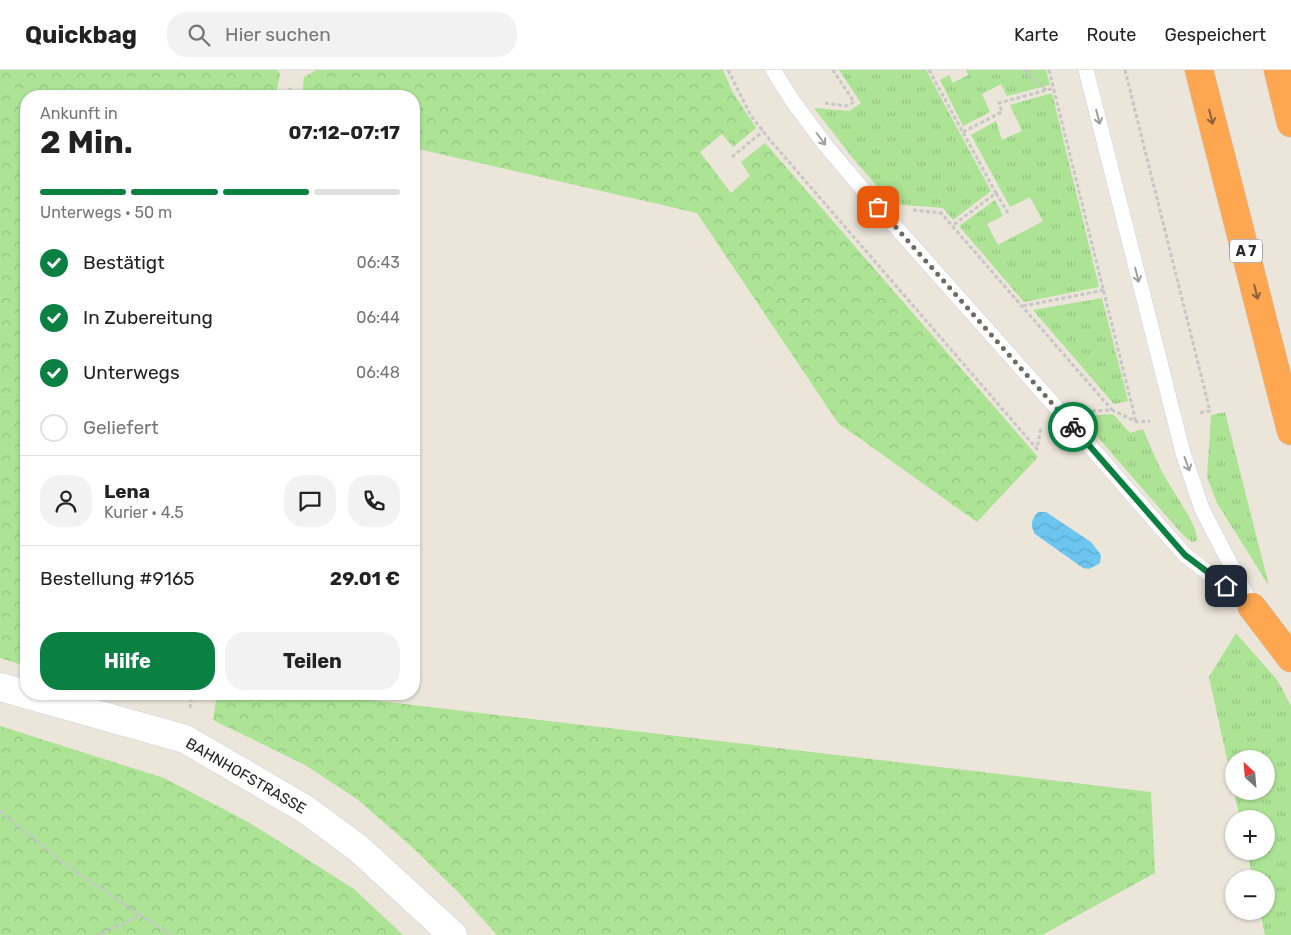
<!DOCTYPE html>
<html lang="de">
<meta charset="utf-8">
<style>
body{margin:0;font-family:Rubik,sans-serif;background:#f2f2f2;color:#222;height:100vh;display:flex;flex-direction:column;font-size:19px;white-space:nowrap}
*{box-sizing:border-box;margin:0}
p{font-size:16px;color:#767676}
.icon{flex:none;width:28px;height:28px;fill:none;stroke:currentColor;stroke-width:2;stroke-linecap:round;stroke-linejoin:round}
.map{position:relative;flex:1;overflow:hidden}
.panel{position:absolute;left:20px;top:20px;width:400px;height:610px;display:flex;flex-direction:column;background:#fff;border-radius:20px;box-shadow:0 1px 4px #0004}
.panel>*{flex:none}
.needle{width:32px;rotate:334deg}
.controls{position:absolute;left:1225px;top:680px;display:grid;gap:10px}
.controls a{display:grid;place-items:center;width:50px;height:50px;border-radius:50%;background:#fff;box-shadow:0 1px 4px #0004;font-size:25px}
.pin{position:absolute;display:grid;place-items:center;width:42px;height:42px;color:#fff;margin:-21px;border-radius:10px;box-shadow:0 2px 8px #0006}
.courier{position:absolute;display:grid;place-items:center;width:50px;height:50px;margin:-25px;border:4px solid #0b8043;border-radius:50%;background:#fff;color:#222;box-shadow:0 1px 6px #0007}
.headline em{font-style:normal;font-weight:700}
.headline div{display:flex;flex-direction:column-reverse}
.headline{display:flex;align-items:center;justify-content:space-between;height:85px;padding:0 20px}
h1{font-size:32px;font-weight:700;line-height:38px}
.bar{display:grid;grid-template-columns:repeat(4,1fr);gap:8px 5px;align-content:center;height:60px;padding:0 20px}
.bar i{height:6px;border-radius:4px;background:#e0e0e0}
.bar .active{background:#0b8043}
.bar p{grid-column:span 4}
.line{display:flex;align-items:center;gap:12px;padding:0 20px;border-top:1px solid #e0e0e0}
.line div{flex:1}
.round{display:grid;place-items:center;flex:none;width:52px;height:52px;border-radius:20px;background:#f2f2f2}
ol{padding:0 20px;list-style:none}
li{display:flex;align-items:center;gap:15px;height:55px}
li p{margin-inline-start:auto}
li .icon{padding:5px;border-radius:50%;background:#0b8043;color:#fff;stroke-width:4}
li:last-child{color:#767676}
li i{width:28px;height:28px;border:2px solid #e0e0e0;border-radius:50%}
.primary-button{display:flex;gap:10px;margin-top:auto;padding:10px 20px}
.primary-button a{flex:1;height:58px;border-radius:20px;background:#0b8043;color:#fff;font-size:20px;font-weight:700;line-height:58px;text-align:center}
.primary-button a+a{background:#f2f2f2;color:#222}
header{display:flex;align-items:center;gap:30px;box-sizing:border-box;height:70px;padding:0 25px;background:#fff;border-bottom:1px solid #e0e0e0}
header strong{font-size:24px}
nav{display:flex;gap:28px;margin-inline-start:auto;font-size:18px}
.search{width:350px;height:45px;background:#f2f2f2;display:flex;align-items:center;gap:12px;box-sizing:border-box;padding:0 18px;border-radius:20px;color:#767676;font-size:19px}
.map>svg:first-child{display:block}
.grass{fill:url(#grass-tufts)}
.forest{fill:url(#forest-crowns)}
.water{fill:url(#water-waves)}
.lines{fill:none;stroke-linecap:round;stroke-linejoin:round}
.service-casing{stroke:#cfd2e2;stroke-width:16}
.minor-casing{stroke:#cfd2e2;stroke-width:29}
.motorway-casing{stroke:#c7c7c7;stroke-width:29}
.path{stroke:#c7c7c7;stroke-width:3;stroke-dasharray:4 2.5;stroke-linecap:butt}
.service{stroke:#fff;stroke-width:15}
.minor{stroke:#fff;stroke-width:28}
.motorway{stroke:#ffa651;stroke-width:28}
.oneway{stroke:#9f9f9f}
.oneway2{stroke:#89613b}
.done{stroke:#6d6b67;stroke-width:5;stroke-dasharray:0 9}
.route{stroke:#0b8043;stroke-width:6}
.labels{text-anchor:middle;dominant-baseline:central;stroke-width:4;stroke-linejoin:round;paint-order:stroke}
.shield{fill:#fff;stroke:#696969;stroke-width:1}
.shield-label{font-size:14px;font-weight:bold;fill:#292929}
.street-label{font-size:15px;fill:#292929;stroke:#fff}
</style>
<header>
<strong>Quickbag</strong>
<div class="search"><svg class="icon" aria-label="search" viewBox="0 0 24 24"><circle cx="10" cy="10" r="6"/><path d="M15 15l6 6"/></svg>Hier suchen</div>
<nav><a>Karte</a><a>Route</a><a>Gespeichert</a></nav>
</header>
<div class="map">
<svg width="1291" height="865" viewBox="0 0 1291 865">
<defs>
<pattern id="grass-tufts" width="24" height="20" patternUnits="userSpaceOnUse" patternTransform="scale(1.25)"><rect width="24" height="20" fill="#ace395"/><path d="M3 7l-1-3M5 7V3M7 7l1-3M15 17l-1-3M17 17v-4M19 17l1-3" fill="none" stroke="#94c380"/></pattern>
<pattern id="forest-crowns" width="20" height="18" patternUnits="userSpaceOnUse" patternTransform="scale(1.25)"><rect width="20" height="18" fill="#ace395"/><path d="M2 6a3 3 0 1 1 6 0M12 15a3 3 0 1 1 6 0" fill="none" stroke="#94c380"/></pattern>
<pattern id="water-waves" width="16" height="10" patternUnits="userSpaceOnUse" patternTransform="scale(1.25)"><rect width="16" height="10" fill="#6bc5ef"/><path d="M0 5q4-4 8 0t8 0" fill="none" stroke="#5da9cd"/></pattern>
</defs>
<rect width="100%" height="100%" fill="#ebe5da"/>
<!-- grass -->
<path class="grass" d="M 839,0 L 926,0 L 991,121 L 953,150 L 943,138 L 892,134 L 852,87 L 814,38 L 849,41 L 861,33 Z
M 966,0 L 1046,0 L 1050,15 L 1007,26 L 1001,14 L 982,24 L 990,42 L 963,56 L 940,10 L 949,5 L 953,13 L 968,5 Z
M 1052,23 L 1099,217 L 1024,232 L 959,156 L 995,130 L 1003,146 L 987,154 L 998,175 L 1043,151 L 1030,127 L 1010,137 L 971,65 L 996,51 L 1002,70 L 1022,61 L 1010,35 Z
M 1102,228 L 1128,331 L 1114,334 L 1033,240 Z
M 1225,342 L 1269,516 L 1217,433 L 1207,407 L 1211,345 Z
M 1113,344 L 1130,363 L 1143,359 C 1149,373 1155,388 1162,402 C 1169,415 1200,459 1197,471 L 1192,472 L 1183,465 L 1080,347 Z
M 1236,563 L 1278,611 L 1291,636 L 1291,865 L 1265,865 L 1260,841 L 1266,841 L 1266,809 L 1253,809 L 1247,781 L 1266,781 L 1266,749 L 1240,749 L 1234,721 L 1266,721 L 1266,689 L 1234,689 L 1234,721 L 1209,607 Z"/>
<!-- forest -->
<path class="forest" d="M 0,0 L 277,0 L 280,4 L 276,26 L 26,26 L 26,596 L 0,588 Z
M 317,0 L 723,0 L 732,21 L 756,58 L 733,77 L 722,64 L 700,82 L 731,123 L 750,106 L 741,92 L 765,73 L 1038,387 L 977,452 L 838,353 L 697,143 L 414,78 L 414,26 L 302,26 L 304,7 Z
M 217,624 L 320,624 L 1151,722 L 1155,803 L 1042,865 L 497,865 L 459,823 L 411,776 L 357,729 L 305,695 L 213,650 Z
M 0,656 L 164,708 L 250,753 L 354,819 L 403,865 L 0,865 Z"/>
<!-- water -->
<path class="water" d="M 1038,442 L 1046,442 L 1091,472 L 1101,485 L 1100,493 L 1089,499 L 1083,498 L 1035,464 C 1030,455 1031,450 1038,442 Z"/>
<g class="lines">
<defs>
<path id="service" d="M 773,0 L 792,30 L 826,76 L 878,137 L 1062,344 L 1155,451 L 1185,485 L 1252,537
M 1086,0 L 1183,383 L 1202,439 L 1250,532"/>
<path id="minor" d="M 0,617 L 185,669 L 305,739 L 358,778 L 453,865"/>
<path id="motorway" d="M 1199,0 L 1291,361
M 1278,0 L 1291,53
M 1252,537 L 1291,588"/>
</defs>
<!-- service casing -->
<use href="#service" class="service-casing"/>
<!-- minor casing -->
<use href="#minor" class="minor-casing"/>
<!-- motorway casing -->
<use href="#motorway" class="motorway-casing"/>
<!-- path -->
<path class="path" d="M 728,0 L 751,46 L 770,70 L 1037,379 L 1041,357
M 929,0 L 996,123 L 952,156
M 1024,0 L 1047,21
M 1049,0 L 1136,352
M 1125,0 L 1210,341 L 1199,343
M 289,26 L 290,18
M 825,33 L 846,36 L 854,32 L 833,0
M 963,62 L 1002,42 L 999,33 L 1054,18
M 732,87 L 763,61
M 996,123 L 1009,145
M 913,140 L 941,143 L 1112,340
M 1023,236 L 1104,220
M 1092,341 L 1112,340 L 1137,352 L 1150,351
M 190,638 L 192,624
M 0,741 L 65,794 L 140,845
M 98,865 L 140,845 L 172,865"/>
<!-- service -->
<use href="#service" class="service"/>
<!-- minor -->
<use href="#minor" class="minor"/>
<!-- motorway -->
<use href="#motorway" class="motorway"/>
</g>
<!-- one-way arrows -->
<defs><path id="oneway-shaft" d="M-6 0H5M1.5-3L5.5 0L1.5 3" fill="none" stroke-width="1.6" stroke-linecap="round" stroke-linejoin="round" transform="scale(1.25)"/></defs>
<g class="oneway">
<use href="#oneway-shaft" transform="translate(1098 47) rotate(76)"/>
<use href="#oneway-shaft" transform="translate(821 69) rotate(53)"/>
<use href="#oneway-shaft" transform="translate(1137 205) rotate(76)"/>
<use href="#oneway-shaft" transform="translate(1187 394) rotate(70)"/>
</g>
<g class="oneway2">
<use href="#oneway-shaft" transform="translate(1211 47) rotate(76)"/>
<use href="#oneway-shaft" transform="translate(1256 222) rotate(76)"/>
</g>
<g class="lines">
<!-- done -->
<path class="done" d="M 878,137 L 1073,357"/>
<!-- route -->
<path class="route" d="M 1073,357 L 1185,485 L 1226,516"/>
</g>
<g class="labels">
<!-- shield labels -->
<rect class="shield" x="1230" y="169.5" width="32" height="23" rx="4"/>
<g class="shield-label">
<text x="1246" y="181">A 7</text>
</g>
<!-- street labels -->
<g class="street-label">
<text transform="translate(246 706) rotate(30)">BAHNHOFSTRASSE</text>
</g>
</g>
</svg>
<div class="controls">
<a><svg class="needle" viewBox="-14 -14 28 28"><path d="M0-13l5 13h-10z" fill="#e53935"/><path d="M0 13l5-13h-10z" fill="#767676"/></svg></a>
<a>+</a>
<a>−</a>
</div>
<div class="pin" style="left:878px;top:137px;background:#ea580c"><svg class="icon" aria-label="bag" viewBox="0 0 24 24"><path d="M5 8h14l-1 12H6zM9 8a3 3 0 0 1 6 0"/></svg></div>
<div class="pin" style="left:1226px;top:516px;background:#1f2937"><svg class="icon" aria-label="home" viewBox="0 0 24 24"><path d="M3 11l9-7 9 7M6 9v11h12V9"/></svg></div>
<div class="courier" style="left:1073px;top:357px"><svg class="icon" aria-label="bike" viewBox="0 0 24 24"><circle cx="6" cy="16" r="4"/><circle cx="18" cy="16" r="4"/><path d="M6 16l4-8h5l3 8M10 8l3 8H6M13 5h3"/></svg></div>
<section class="panel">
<div class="headline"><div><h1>2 Min.</h1><p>Ankunft in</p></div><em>07:12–07:17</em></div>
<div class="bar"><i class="active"></i><i class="active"></i><i class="active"></i><i></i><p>Unterwegs · 50 m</p></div>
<ol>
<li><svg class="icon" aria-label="check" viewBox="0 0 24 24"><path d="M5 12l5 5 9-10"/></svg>Bestätigt<p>06:43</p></li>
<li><svg class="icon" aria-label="check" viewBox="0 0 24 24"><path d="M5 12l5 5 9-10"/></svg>In Zubereitung<p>06:44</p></li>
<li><svg class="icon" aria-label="check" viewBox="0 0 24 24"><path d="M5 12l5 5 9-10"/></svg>Unterwegs<p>06:48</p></li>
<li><i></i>Geliefert</li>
</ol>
<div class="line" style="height:90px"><a class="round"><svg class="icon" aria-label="person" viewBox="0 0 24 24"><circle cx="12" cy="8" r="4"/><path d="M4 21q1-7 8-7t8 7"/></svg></a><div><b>Lena</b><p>Kurier · 4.5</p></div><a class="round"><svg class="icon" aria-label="chat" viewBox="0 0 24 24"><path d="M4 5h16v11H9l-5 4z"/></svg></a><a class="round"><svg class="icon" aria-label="phone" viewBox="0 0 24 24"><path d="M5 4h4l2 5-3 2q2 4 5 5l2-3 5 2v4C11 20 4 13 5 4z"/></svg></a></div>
<div class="line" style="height:65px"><div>Bestellung #9165</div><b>29.01 €</b></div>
<div class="primary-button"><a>Hilfe</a><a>Teilen</a></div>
</section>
</div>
